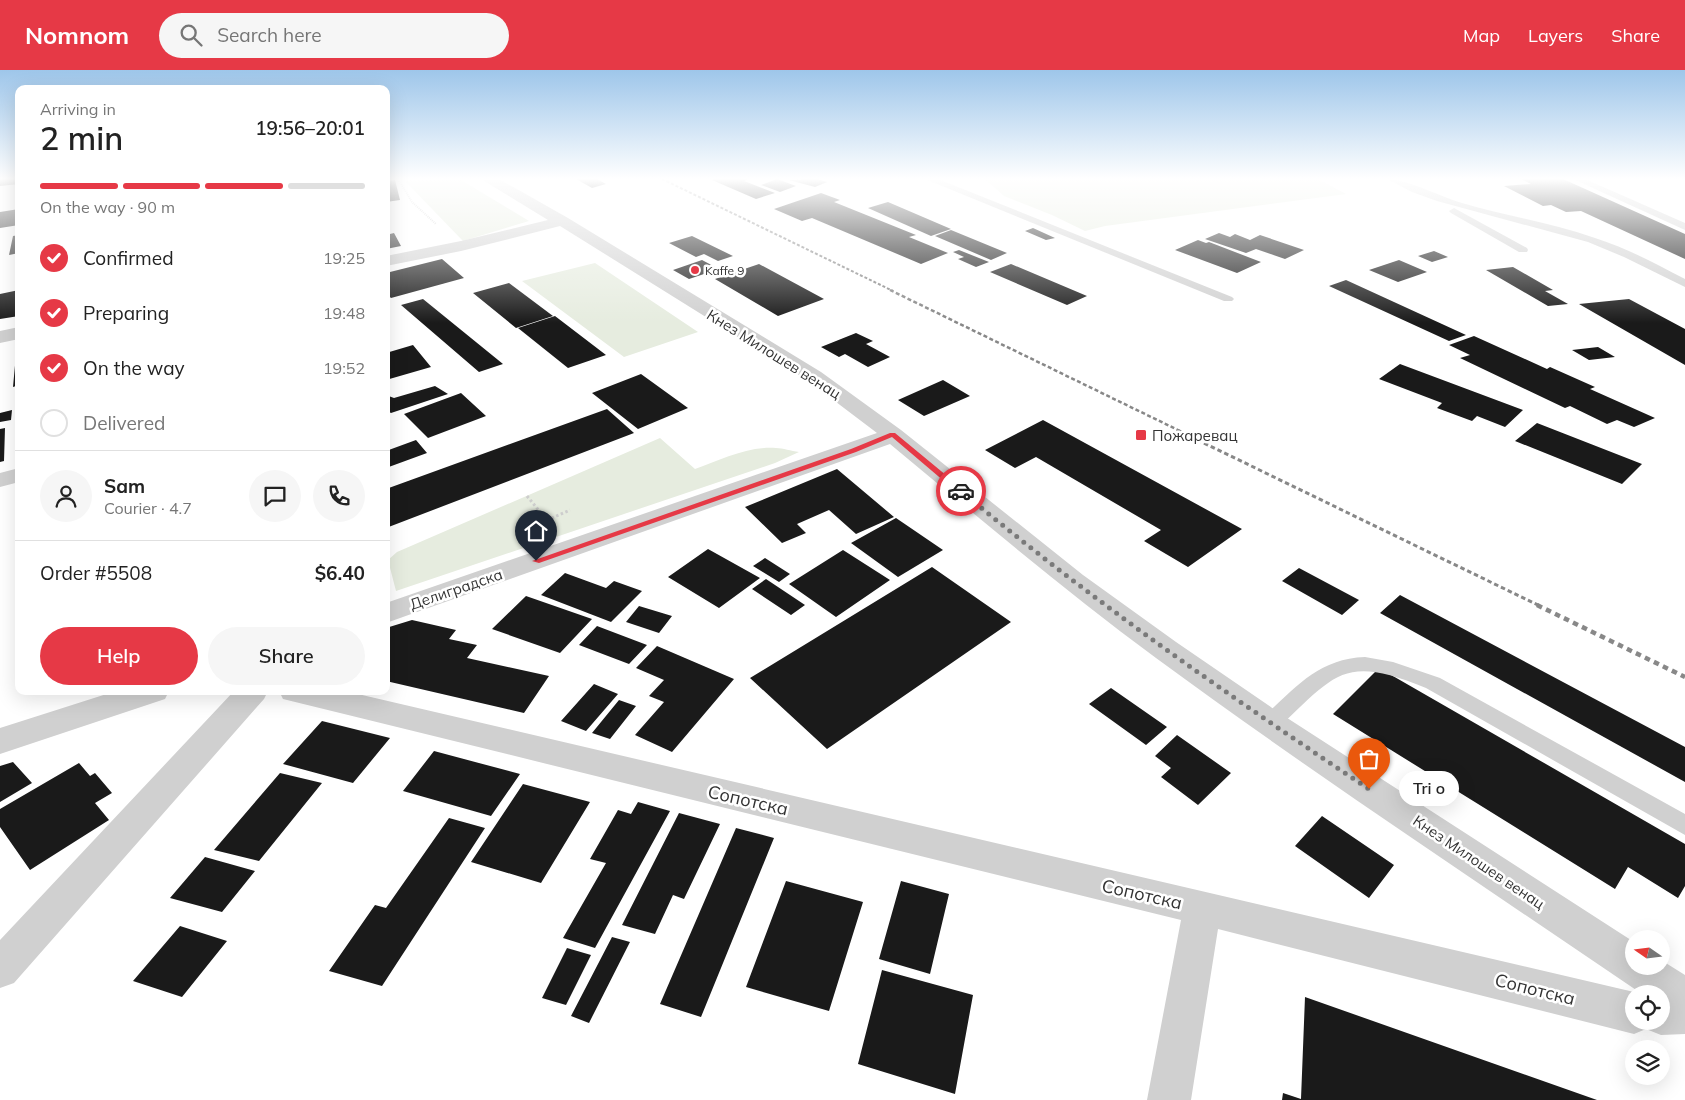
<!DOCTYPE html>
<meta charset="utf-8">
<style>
body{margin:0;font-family:Mulish,sans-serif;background:#f6f6f6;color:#222;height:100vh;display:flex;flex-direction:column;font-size:19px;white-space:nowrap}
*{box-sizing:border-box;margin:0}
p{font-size:16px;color:#767676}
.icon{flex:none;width:28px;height:28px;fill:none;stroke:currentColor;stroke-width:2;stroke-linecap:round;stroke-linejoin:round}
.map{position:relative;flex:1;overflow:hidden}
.side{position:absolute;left:15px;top:15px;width:375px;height:610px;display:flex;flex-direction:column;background:#fff;border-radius:10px;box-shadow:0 5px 20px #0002}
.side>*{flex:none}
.needle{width:32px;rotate:284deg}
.buttons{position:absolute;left:1625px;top:860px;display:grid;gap:10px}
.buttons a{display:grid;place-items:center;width:45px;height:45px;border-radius:50%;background:#fff;box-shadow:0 5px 20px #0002;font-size:25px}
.pin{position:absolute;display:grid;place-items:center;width:42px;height:42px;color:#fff;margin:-51px -21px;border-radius:50% 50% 50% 0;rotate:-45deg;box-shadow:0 0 5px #0007}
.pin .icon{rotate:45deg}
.courier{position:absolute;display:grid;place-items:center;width:50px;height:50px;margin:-25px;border:4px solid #e63946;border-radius:50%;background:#fff;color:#222;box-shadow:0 1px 6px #0007}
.bubble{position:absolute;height:35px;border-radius:18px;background:#fff;box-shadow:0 5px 20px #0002;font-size:16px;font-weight:600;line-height:35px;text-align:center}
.summary em{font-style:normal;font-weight:600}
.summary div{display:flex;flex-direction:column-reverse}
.summary{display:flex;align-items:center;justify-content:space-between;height:85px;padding:0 25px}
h1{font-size:32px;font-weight:600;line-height:38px}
.bar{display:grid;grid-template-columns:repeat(4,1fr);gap:8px 5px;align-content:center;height:60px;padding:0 25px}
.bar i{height:6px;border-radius:4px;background:#e0e0e0}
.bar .current{background:#e63946}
.bar p{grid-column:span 4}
.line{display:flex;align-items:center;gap:12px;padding:0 25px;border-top:1px solid #e0e0e0}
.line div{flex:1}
.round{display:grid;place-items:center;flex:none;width:52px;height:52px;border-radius:26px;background:#f6f6f6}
ol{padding:0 25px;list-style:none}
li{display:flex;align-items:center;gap:15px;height:55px}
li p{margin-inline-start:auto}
li .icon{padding:5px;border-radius:50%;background:#e63946;color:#fff;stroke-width:4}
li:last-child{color:#767676}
li i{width:28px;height:28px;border:2px solid #e0e0e0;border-radius:50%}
.cta{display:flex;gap:10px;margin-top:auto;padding:10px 25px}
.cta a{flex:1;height:58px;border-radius:30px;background:#e63946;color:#fff;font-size:20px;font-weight:600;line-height:58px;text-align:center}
.cta a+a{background:#f6f6f6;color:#222}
header{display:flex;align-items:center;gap:30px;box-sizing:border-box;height:70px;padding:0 25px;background:#e63946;color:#fff}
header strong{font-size:24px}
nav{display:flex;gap:28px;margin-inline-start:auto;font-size:18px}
.search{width:350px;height:45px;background:#f6f6f6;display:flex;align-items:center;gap:12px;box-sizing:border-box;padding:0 18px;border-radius:28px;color:#767676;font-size:19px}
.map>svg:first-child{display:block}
.green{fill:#e6ecdf}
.building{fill:#1a1a1a}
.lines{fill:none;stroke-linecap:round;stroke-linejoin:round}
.path-far1{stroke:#cdcdcd;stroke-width:2;stroke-dasharray:1 1;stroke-linecap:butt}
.path{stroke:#cdcdcd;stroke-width:3;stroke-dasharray:2.5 2.5;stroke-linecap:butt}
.service{fill:#d0d0d0;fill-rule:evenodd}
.minor{fill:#d0d0d0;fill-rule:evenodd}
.rail-far3{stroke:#888;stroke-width:2;stroke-dasharray:3 2;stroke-linecap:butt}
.rail-far2{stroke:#888;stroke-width:2.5;stroke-dasharray:4 2.5;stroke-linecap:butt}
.rail-far1{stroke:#888;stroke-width:3;stroke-dasharray:4.5 3;stroke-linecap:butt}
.rail{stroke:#888;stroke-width:4.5;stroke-dasharray:5.5 4.5;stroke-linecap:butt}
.route{fill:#e63946}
.done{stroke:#7a7a7a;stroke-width:5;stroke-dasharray:0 9}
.poi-dot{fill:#e63946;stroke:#fff;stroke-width:2}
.labels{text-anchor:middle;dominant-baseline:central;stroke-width:5;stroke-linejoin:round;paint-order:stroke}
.far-poi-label{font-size:12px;fill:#333;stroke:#fff;text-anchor:start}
.street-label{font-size:15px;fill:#333;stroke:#fff}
.poi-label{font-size:15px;fill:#333;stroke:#fff;text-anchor:start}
.near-street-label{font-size:18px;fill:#333;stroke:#fff}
</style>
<header>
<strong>Nomnom</strong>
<div class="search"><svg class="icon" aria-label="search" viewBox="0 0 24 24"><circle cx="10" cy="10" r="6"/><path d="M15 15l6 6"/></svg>Search here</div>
<nav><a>Map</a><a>Layers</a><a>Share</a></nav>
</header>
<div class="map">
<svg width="1685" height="1030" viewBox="0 0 1685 1030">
<rect width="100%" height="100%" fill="#fff"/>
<!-- green -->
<path class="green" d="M 985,109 L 1318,109 L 1346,124 L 1105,156 L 1085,161 L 1052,145 L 1004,126 Z
M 461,110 L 529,151 L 463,171 L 405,111 Z
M 595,193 L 698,262 L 624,287 L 522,211 Z
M 660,368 L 695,399 C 720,390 748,376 776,378 C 783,378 791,381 799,382 L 775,393 L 396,521 L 388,490 L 397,482 Z"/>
<!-- building -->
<path class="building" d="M 0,109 L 19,109 L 19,114 L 0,116 Z
M 576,109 L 597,109 L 606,114 L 592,118 Z
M 715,109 L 748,109 L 744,111 L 775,123 L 756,129 L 712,110 Z
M 777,109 L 796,116 L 780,122 L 761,115 Z
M 817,109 L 827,112 L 815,117 L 789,110 Z
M 1521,109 L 1563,109 L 1685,164 L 1685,189 L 1581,141 L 1566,142 L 1551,135 L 1543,136 L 1504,116 L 1531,114 Z
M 395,110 L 400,130 L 386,132 L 386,111 Z
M 821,123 L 840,130 L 834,132 L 916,165 L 909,167 L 948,183 L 921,194 L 812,148 L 802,151 L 774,139 Z
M 888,132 L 951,159 L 931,166 L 868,138 Z
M 19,139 L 19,155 L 0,158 L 0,142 Z
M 1033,158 L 1055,168 L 1046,170 L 1025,161 Z
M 951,160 L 1007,183 L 991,190 L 935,166 Z
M 394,163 L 401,176 L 386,179 L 386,165 Z
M 1219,163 L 1230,167 L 1235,164 L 1250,170 L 1260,165 L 1304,180 L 1285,189 L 1256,179 L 1246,183 L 1205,169 Z
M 19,165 L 19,183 L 9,185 L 13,166 Z
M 692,166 L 733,186 L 718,191 L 704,184 L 696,187 L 669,173 Z
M 1198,170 L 1206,173 L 1209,172 L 1261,192 L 1237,203 L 1175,180 Z
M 959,180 L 989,192 L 976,197 L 958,189 L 964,187 L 953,182 Z
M 1434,181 L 1448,187 L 1432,192 L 1418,186 Z
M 442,189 L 464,208 L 391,228 L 386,223 L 386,203 Z
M 702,190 L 719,199 L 689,209 L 673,200 Z
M 1399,190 L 1427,202 L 1398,212 L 1369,200 Z
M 759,194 L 824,229 L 778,246 L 715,209 Z
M 1011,194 L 1087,226 L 1067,235 L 990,202 Z
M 1513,197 L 1553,220 L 1545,221 L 1568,234 L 1548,236 L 1486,200 Z
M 1346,210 L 1466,265 L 1449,271 L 1329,216 Z
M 509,213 L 553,246 L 516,258 L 473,223 Z
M 19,220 L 19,246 L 0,249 L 0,224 Z
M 423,229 L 503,294 L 479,302 L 401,235 Z
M 1629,229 L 1685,259 L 1685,295 L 1579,234 Z
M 555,246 L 606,285 L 568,298 L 518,258 Z
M 856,263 L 873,271 L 866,274 L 890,287 L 868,297 L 845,284 L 839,287 L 821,277 Z
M 1474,266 L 1547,299 L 1550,297 L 1595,317 L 1590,319 L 1655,348 L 1634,357 L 1617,350 L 1607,354 L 1570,336 L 1565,338 L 1460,288 L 1470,285 L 1449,275 Z
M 17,274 L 19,274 L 19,315 L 13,317 Z
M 413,275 L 431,297 L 386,310 L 386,283 Z
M 1598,277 L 1615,287 L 1589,290 L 1572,280 Z
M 1400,294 L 1523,340 L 1505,357 L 1477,346 L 1472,351 L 1437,338 L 1442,333 L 1379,309 Z
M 641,304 L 688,338 L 638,359 L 592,323 Z
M 943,310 L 970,326 L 924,346 L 898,330 Z
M 435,316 L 448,324 L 391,343 L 386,340 L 386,325 L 394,328 Z
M 461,323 L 486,346 L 428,368 L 404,344 Z
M 607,339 L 634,363 L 386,458 L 386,419 Z
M 12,340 L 11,350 L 0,352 L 0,343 Z
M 1043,350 L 1242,459 L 1188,497 L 1144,471 L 1161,460 L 1036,387 L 1015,398 L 985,380 Z
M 1537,353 L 1642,394 L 1622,414 L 1515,371 Z
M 5,358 L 4,391 L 0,392 L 0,359 Z
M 416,370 L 427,383 L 386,398 L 386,381 Z
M 837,399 L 894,447 L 856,464 L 829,440 L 797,454 L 806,463 L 782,473 L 745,437 Z
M 896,448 L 943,480 L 898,507 L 851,473 Z
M 708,479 L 760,508 L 719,538 L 668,507 Z
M 843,480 L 890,510 L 836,547 L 789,514 Z
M 765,488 L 790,504 L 779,512 L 753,496 Z
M 932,497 L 1011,552 L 827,679 L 750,608 Z
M 1299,498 L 1359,530 L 1342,545 L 1282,511 Z
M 565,503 L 606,518 L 614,511 L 642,521 L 611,552 L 541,525 Z
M 766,509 L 805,535 L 791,545 L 752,519 Z
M 1400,525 L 1685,677 L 1685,712 L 1380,543 Z
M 526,526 L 592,549 L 560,583 L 492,559 Z
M 639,536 L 672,546 L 659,563 L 626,552 Z
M 412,550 L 456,560 L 449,569 L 477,575 L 467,588 L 549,606 L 524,643 L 386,611 L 386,558 Z
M 597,556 L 647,575 L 629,594 L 579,575 Z
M 657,576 L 734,609 L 672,682 L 635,665 L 664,632 L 649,626 L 664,610 L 636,598 Z
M 1379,598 L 1685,774 L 1685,816 L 1678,828 L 1628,797 L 1615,819 L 1333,644 Z
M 594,614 L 618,624 L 586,661 L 561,651 Z
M 1111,618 L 1167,657 L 1146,675 L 1089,634 Z
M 619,630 L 636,636 L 610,669 L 592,663 Z
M 322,651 L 390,668 L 353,713 L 283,694 Z
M 1177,665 L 1231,703 L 1198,735 L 1161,707 L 1171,698 L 1155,686 Z
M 434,681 L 520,704 L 491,746 L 403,721 Z
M 13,692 L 32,713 L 0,732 L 0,696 Z
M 79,693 L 90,706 L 95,703 L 112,723 L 95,733 L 109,750 L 30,800 L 0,757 L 0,739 Z
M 280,703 L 322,713 L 259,791 L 214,780 Z
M 523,714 L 590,732 L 541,813 L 471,792 Z
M 638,732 L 670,741 L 595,878 L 563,868 L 606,793 L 590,789 L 618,740 L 631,744 Z
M 679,743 L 720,754 L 684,829 L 673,825 L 655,864 L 622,855 Z
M 1322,746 L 1394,795 L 1369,828 L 1295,776 Z
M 449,748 L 485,758 L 382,916 L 329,901 L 375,835 L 386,838 Z
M 736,758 L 774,768 L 701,947 L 660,934 Z
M 205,787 L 255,801 L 222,842 L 170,828 Z
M 786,811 L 863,832 L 829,941 L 746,917 Z
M 901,811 L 949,824 L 930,904 L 879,889 Z
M 180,856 L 227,871 L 182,927 L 133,911 Z
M 612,867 L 630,872 L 589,953 L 571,946 Z
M 567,878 L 591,885 L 566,935 L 542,928 Z
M 882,900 L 973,925 L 955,1024 L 858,994 Z
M 1305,927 L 1597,1030 L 1282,1030 L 1283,1023 L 1301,1029 Z"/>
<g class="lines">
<!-- path-far1 -->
<path class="path-far1" d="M 398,109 L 412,132 L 436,154"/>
<!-- path -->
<path class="path" d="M 527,426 L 550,454
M 547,450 L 570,440"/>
<!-- service -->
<path class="service" d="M 925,109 L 938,109 L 1232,227 L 1234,229 L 1232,231 L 1224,231 Z
M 1387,109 C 1407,109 1441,127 1462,133 C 1506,146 1552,153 1595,168 C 1627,178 1656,194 1685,209 L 1685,217 L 1624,187 L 1588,172 L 1437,131 L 1412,122 Z
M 1573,109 L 1585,109 L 1685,153 L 1685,160 Z
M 1454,138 L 1527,178 L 1528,180 L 1527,182 L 1519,182 L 1451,143 L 1449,141 Z
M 1365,587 L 1393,592 L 1440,608 L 1685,744 L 1685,765 L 1426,618 C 1343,584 1336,604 1277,659 L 1270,661 L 1263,659 L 1260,653 L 1263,647 C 1296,618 1317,589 1365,587 Z"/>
<!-- minor -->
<path class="minor" d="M 481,109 L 499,109 L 568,148 L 821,302 L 901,360 L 1083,505 L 1176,572 L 1281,644 L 1634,872 L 1634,896 L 1661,896 L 1661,890 L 1685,905 L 1685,964 L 1661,965 L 1646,959 L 1634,964 L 1218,859 L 1191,1030 L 1147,1030 L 1181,850 L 283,629 L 279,621 L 345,621 L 1634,922 L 1638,924 L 1634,924 L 1634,951 L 1661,951 L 1661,924 L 1642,924 C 1479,813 1315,705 1156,588 C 1065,521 978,447 890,374 L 386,553 L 386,533 L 877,363 L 807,310 L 560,156 L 461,181 L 386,196 L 386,186 L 461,171 L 548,150 Z
M 19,257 L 19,269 L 0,273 L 0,261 Z
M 19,398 L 19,412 L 0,417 L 0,403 Z
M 116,621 L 169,621 L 165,629 L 0,684 L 0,658 Z
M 234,621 L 268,621 L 264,629 L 14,913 L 0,918 L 0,870 Z"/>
<!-- rail-far3 -->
<path class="rail-far3" d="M 662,109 L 893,221"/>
<!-- rail-far2 -->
<path class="rail-far2" d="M 890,220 L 1180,361"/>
<!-- rail-far1 -->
<path class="rail-far1" d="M 1177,360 L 1540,536"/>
<!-- rail -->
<path class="rail" d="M 1537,535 L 1685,607"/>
</g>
<!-- sky -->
<linearGradient id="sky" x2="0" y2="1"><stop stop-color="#9ec6ea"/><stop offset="0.43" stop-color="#fff"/><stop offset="1" stop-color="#fff" stop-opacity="0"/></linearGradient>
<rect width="1685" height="253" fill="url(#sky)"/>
<!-- route -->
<path class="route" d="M 890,363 L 895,363 L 964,420 L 964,423 L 958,423 L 892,367 L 856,382 L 539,493 L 532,491 L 851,379 Z"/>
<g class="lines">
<!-- done -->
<path class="done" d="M 961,421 C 1091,530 1229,626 1369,719"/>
</g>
<!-- markers -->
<g class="poi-dot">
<circle cx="695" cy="200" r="5"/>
<rect x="1135" y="359" width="12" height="12" rx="2.5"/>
</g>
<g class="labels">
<!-- far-poi labels -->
<g class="far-poi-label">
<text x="705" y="200">Kaffe 9</text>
</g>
<!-- street labels -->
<g class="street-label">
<text transform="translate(774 284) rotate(32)">Кнез Милошев венац</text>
<text transform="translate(456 519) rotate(-19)">Делиградска</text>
<text transform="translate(1479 792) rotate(34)">Кнез Милошев венац</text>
</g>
<!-- poi labels -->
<g class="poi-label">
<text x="1152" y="365">Пожаревац</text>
</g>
<!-- near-street labels -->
<g class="near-street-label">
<text transform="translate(748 730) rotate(13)">Сопотска</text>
<text transform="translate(1142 824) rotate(13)">Сопотска</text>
<text transform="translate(1535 919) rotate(14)">Сопотска</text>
</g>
</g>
</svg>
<div class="buttons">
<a><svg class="needle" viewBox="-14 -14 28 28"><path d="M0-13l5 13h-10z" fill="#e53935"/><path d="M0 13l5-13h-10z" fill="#767676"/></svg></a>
<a><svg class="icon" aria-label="locate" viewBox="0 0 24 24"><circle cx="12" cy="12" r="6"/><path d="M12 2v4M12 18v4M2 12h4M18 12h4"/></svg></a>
<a><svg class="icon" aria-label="layers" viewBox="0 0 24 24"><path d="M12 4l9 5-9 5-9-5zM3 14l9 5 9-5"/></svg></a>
</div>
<div class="pin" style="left:1369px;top:719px;background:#ea580c"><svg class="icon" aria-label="bag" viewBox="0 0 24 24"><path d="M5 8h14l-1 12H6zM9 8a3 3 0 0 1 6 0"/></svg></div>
<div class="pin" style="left:536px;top:491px;background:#1f2937"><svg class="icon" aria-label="home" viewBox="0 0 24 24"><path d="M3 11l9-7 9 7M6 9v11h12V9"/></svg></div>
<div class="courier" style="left:961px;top:421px"><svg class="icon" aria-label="car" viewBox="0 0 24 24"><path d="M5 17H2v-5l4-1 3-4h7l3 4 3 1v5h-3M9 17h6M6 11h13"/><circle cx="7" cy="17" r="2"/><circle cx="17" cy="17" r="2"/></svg></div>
<div class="bubble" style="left:1399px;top:701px;width:60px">Tri o</div>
<section class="side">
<div class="summary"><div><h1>2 min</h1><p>Arriving in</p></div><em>19:56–20:01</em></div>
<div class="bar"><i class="current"></i><i class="current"></i><i class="current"></i><i></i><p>On the way · 90 m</p></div>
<ol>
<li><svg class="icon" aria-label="check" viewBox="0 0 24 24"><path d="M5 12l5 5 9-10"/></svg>Confirmed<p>19:25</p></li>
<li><svg class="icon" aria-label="check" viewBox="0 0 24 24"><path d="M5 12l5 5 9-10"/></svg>Preparing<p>19:48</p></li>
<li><svg class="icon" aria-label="check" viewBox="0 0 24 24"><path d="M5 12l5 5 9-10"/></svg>On the way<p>19:52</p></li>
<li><i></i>Delivered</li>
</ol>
<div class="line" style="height:90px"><a class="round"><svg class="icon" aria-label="person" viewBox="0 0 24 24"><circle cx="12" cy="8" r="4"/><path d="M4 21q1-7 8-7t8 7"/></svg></a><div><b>Sam</b><p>Courier · 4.7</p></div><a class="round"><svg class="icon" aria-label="chat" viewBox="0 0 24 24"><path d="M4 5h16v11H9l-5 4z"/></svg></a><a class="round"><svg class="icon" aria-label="phone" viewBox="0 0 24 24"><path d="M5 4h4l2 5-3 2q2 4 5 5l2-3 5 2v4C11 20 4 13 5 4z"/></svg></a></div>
<div class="line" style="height:65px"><div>Order #5508</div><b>$6.40</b></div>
<div class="cta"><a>Help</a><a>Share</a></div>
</section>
</div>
